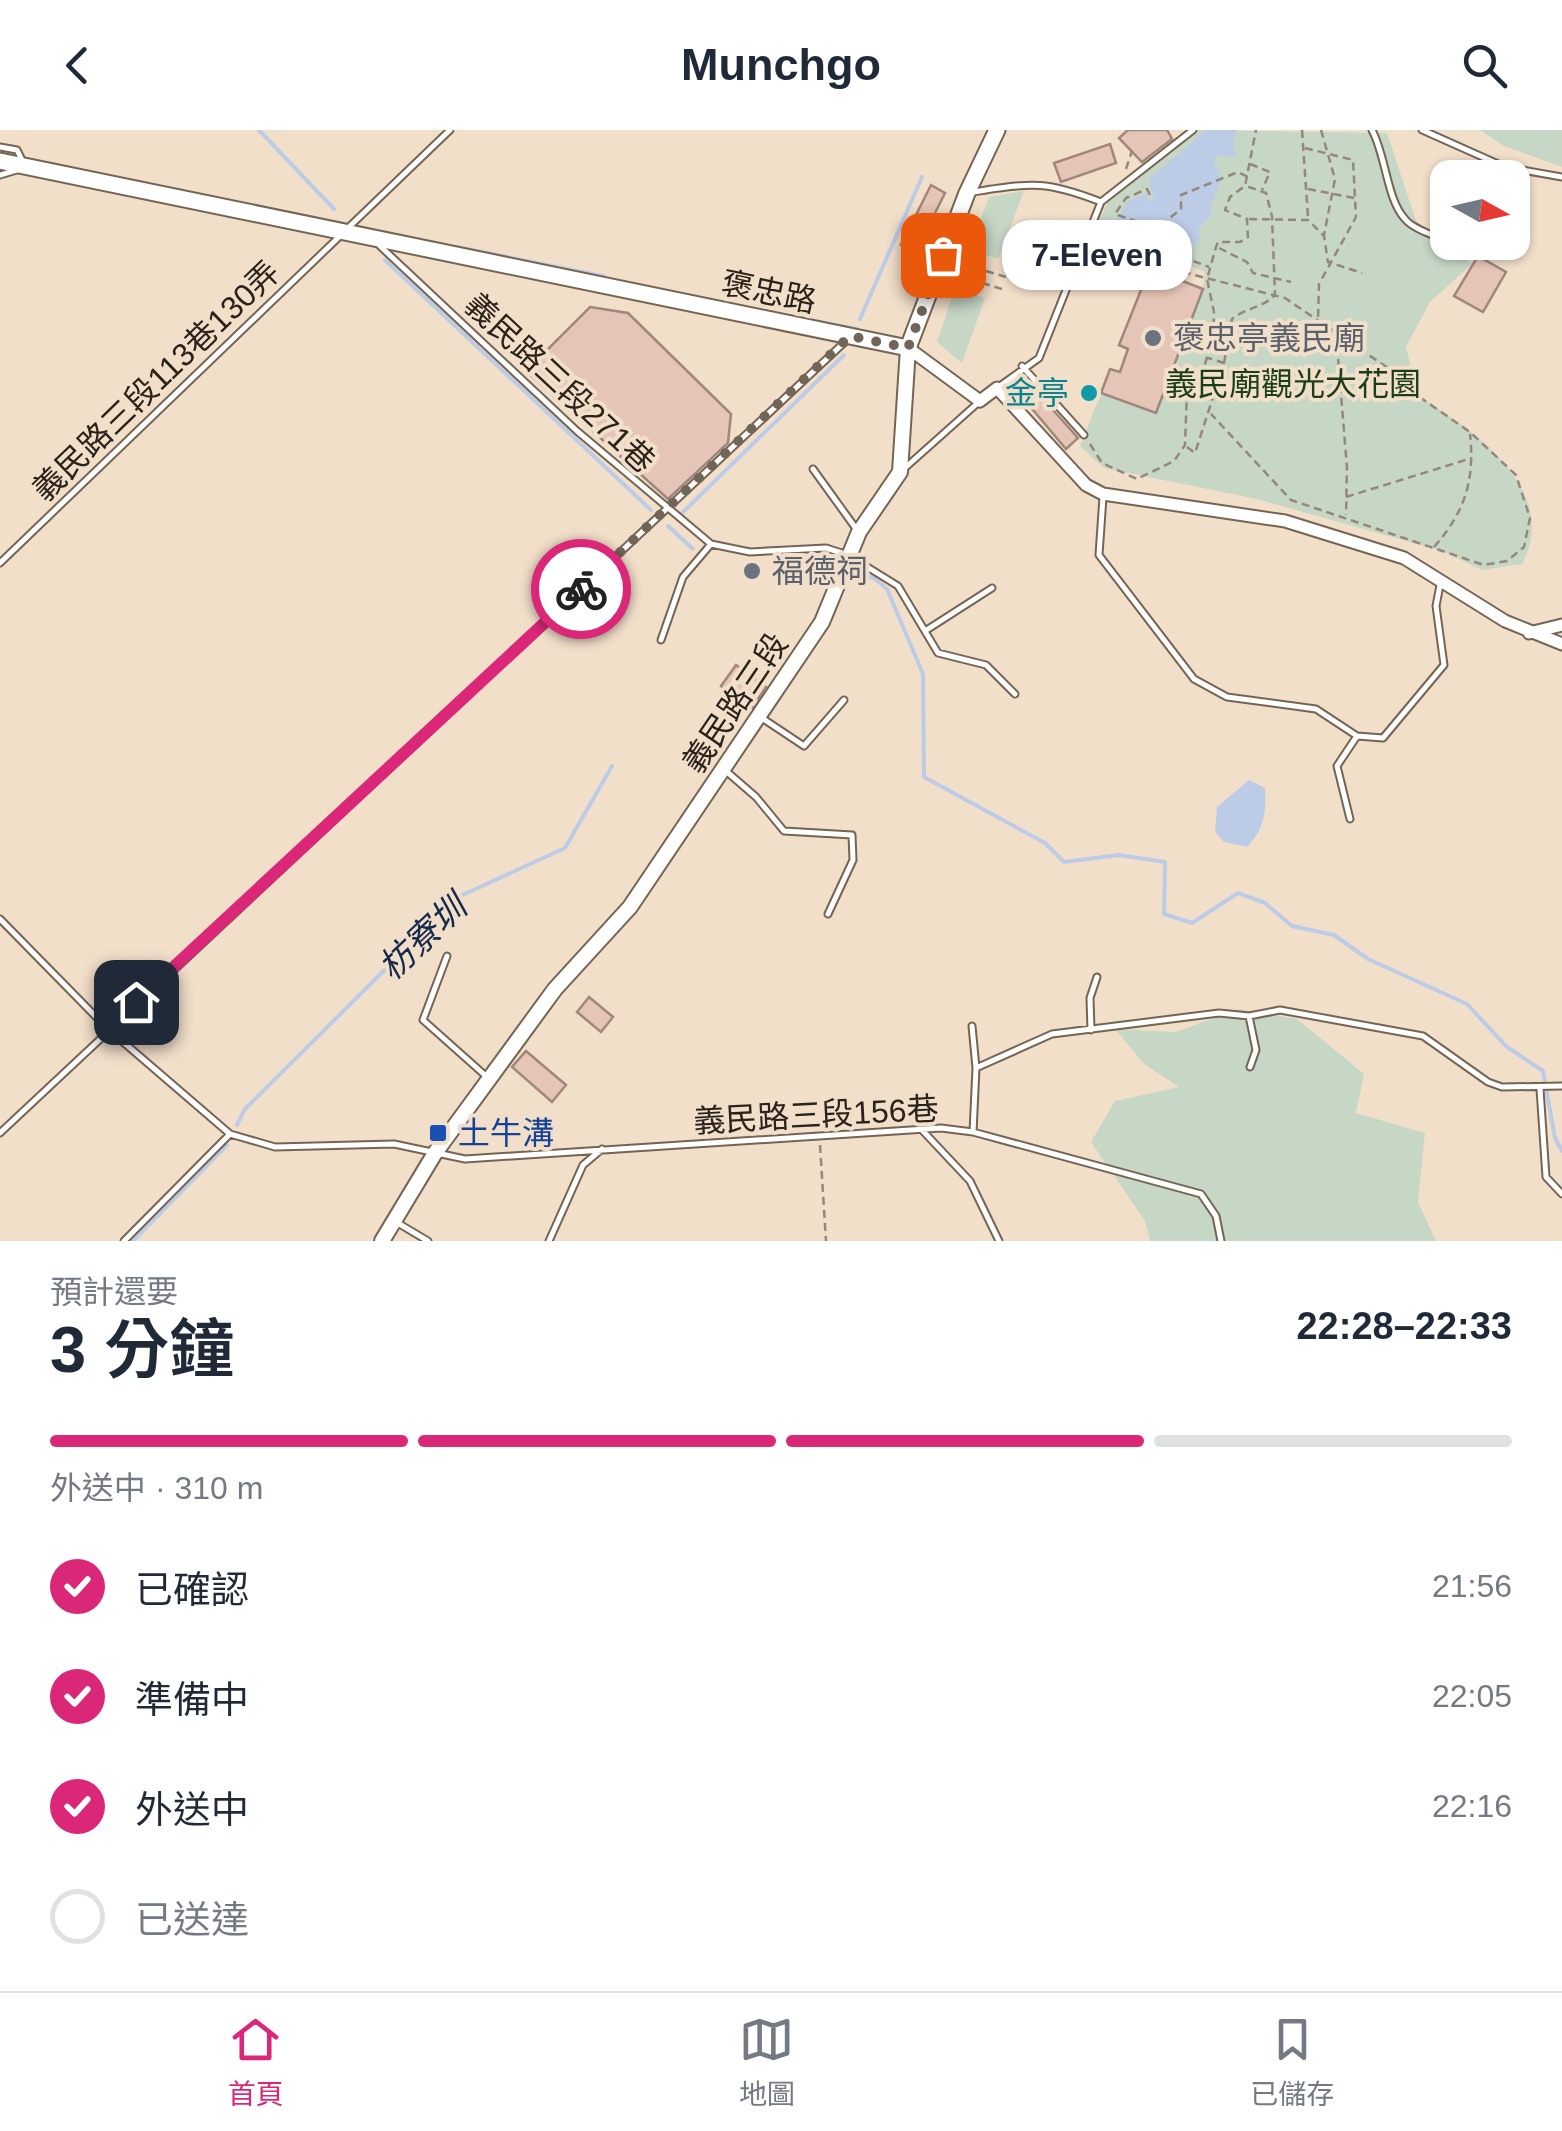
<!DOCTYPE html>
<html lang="zh-TW">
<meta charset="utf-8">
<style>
body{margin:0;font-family:Helvetica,"Noto Sans TC",sans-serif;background:#f2f2f3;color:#1f2937;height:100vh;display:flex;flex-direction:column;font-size:38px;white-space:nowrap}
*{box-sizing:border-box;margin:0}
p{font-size:32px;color:#747a83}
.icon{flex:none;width:55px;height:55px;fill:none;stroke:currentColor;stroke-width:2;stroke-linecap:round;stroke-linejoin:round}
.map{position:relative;height:1111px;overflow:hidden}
.panel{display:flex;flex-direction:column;background:#fff;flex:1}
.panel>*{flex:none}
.needle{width:65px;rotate:98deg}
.fabs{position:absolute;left:1430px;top:30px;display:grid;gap:20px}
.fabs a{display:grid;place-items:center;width:100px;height:100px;border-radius:20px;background:#fff;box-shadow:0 2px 8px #0004;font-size:50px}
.pin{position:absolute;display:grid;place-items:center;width:85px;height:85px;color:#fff;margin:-42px;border-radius:20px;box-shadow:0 5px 15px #0006}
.courier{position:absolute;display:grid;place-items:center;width:100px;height:100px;margin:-50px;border:8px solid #db2777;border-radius:50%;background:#fff;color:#222;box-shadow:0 2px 12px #0007}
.bubble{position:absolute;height:70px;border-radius:30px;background:#fff;box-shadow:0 2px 8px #0004;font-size:32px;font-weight:600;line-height:70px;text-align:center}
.overview em{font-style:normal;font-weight:600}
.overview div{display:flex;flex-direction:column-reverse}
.overview{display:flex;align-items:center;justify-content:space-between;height:170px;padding:0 50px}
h1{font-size:65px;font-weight:600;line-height:75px}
.bar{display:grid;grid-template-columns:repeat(4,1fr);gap:15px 10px;align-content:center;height:120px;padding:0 50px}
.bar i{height:12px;border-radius:8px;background:#e0e1e3}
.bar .active{background:#db2777}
.bar p{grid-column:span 4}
ol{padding:0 50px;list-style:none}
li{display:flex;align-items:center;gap:30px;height:110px}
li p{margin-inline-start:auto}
li .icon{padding:10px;border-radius:50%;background:#db2777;color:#fff;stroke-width:4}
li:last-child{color:#747a83}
li i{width:55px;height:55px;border:5px solid #e0e1e3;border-radius:50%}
header{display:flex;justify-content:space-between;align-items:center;height:130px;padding:0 50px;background:#fff;font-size:45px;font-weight:600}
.tabs{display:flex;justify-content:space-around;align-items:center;height:140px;border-top:2px solid #e0e1e3;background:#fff;font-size:28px;color:#747a83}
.tabs a{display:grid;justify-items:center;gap:5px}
.tabs .active{color:#db2777}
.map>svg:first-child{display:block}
.green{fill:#c6d7c6}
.water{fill:#bdcce6}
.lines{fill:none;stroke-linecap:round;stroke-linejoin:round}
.stream{stroke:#bdcce6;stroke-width:4}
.building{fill:#e4c5b7;stroke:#a0877c;stroke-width:2.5}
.service-casing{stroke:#756452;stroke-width:9}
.minor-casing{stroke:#756452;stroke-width:15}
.tertiary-casing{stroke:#756452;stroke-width:18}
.secondary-casing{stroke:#756452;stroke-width:19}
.path{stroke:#958779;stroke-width:2.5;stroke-dasharray:8 5;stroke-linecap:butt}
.service{stroke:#fff;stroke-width:5}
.minor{stroke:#fff;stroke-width:11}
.tertiary{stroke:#fff;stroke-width:14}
.secondary{stroke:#fff;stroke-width:15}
.done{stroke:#706558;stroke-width:10;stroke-dasharray:0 18}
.route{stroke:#db2777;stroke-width:12}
.worship-dot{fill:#6b7280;stroke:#f2dfca;stroke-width:4}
.culture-dot{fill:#0f9aa8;stroke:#f2dfca;stroke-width:4}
.transit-dot{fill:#1a4fb4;stroke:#f2dfca;stroke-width:4}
.labels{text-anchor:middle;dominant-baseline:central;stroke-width:8;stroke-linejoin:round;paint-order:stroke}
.street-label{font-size:32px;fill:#2a231b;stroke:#f2dfca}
.worship-label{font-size:32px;fill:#5b616d;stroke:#f2dfca;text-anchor:start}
.park-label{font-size:32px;fill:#1a3e1d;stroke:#f2dfca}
.culture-label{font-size:32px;fill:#0d838f;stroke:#f2dfca;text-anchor:end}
.transit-label{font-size:32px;fill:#164399;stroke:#f2dfca;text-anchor:start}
.water-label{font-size:35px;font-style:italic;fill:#172a4e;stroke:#f2dfca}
</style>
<header><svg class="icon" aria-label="back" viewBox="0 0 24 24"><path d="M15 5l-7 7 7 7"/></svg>Munchgo<svg class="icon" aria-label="search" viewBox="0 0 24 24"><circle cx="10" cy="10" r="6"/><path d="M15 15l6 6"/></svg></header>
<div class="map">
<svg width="1562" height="1111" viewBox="0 0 1562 1111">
<rect width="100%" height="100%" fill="#f2dfca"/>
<!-- green -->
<path class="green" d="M 1198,0 L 1387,3 L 1416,91 L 1472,134 L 1430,172 L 1406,217 L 1418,266 C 1472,298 1562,361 1522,434 L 1482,440 L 1442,421 L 1257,369 L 1104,338 L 1080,316 L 1101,263 L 1156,283 L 1203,159 L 1205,142 L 1096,97 L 1108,72 Z
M 1480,0 L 1562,0 L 1562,37 L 1504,16 Z
M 1024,61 L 998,129 L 969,119 L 989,67 Z
M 955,158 L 985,168 L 962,233 L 937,212 Z
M 1238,879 L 1297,889 L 1364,944 L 1356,983 L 1425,1003 L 1418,1072 L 1436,1111 L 1150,1111 L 1145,1091 L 1091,1012 L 1115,971 L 1179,957 L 1144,934 L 1115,899 L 1176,902 Z"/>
<!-- water -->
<path class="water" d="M 1206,0 L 1237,0 L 1233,12 L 1236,27 L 1217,26 L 1213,30 L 1222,48 L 1210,77 L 1212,85 L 1199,97 L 1200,112 L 1182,118 L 1160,108 L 1166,96 L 1154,88 L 1144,102 L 1118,90 L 1127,72 L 1147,63 L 1148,71 L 1154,72 L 1149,49 Z
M 1249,650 L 1265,658 C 1266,683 1265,698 1247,717 L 1224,712 L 1215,702 L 1217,677 Z"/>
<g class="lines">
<!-- stream -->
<path class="stream" d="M 259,0 L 334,79
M 456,117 L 603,146
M 385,130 L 651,380
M 783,185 L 857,199
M 860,189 L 922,47
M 682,383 L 844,225
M 668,396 L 693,419
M 853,443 L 874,448 L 887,459 L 923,544 L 924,647 L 1045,713 L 1064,732 L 1119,725 L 1165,732 L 1164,784 L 1192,793 L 1238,763 L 1265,773 L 1292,796 L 1334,805 L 1368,829 L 1467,874 L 1507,917 L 1543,941 L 1555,1008 L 1562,1021
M 237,995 L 245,979 L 458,767 L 565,718 L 612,636
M 133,1111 L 227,1015"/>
</g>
<!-- building -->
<path class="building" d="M 1128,0 L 1167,0 L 1172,9 L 1142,32 L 1119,8 Z
M 1110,14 L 1116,33 L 1061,52 L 1054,33 Z
M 931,55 L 945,63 L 915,123 L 901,115 Z
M 1159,115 L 1176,122 L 1167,145 L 1203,159 L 1156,283 L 1101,263 L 1110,239 L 1120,242 L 1128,219 L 1119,215 Z
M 1478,126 L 1506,142 L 1483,182 L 1454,166 Z
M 590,177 L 628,183 L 731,284 L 728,313 L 668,369 L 526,241 Z
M 1028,252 L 1078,308 L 1066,319 L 1017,261 Z
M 736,535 L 766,557 L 752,578 L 721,556 Z
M 589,867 L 613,887 L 601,902 L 577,882 Z
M 526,921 L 566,955 L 552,972 L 512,937 Z"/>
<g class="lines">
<defs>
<path id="service" d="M 1372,0 C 1386,26 1387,70 1405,89 C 1414,100 1435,105 1448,112
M 1422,0 L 1505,37 L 1562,47
M 0,17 L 17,20 L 23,32
M 0,45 L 20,39
M 973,62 C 1032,53 1045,50 1101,72
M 348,98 L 450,0
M 1449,112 L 1468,121
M 380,116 L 577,301 L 711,414 L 750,422 L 826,418 L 848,425 L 898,456 L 938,523 L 986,535 L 1015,564
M 1022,236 L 1084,305
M 997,258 L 1039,228 L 1101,72 L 1193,0
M 906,337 L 980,271
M 813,339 L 857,400
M 1103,367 L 1099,425 L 1194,549 L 1227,567 L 1316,579 L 1357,606 L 1383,608 L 1444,535 L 1436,476 L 1440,455
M 0,433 L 340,106
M 925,501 L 992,458
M 661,510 L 683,447 L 711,414
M 762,588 L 804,616 L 844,570
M 726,641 L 756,667 L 784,701 L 852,705 L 853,730 L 828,784
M 1350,689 L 1337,636 L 1357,606
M 0,789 L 108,899 L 230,1004 L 275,1017 L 394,1014 L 465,1029 L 941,998 L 973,1002 L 1201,1064 L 1216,1086 L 1221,1111
M 447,826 L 423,890 L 487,947
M 1249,886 L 1256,920 L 1250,937
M 972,896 L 976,938 L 973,1002
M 1091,900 L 1090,868 L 1097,847
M 976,938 L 1052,904 L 1219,883 L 1249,886 L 1280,880 L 1423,906 L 1488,952 L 1502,957 L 1562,956
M 1540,959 L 1546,1047 L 1562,1064
M 922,1000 L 970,1051 L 999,1111
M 0,1003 L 848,209
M 396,1092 L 428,1111
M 124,1111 L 230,1004
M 549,1111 L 583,1035 L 602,1019"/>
<path id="minor" d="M 908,218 L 980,271 L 997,258 L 1086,355 L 1103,364 L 1285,391 L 1404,428 L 1505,491 L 1562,514
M 1529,503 L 1562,495"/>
<path id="tertiary" d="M 382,1111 L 435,1023 L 555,859 L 630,777 L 822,492 L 859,402 L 900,342 L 908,218"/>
<path id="secondary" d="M 0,31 L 908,218 L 967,63 L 997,0"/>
</defs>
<!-- service casing -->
<use href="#service" class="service-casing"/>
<!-- minor casing -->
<use href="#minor" class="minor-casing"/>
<!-- tertiary casing -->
<use href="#tertiary" class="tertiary-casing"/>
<!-- secondary casing -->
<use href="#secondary" class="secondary-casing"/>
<!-- path -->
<path class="path" d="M 1302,0 L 1308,87
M 1321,0 L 1335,49 L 1324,105
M 1305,18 L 1353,30 L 1356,87 L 1319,154 L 1318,189
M 1250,34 L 1270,42 L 1262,60
M 1126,39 L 1132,21
M 1308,59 L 1354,68
M 1150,65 L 1147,59 L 1126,68 L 1115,84 L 1141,93 L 1135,109 L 1209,137
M 1249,89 L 1308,90 L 1324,106 L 1328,132 L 1362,143
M 1097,112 L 1151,134 L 1285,168 L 1385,236 L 1408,259 L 1470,302 L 1516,345 L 1530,388 L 1524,417 L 1507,431 L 1484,435 L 1291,370 L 1211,284
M 1219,118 L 1247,132 L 1253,143 L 1291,152
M 1141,128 L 1152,102 L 1181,79 L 1181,65 L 1238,42 L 1248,47
M 1157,135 L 1168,108 L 1182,112 L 1178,124
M 986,141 L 1006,147
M 982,153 L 1002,159
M 1336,203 L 1347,338 L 1346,385
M 1224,233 L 1232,189 C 1247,177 1261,179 1275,165 L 1272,86 L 1266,63 L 1246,56
M 1090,314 L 1102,333 L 1137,349 L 1174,331 L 1185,315 L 1187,260 L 1204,237 L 1213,208 L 1214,182 L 1207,149 L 1216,117 L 1218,112 L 1240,112 L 1248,107 L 1247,89 L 1225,80 L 1230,67 L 1245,56 L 1256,0
M 1187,317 L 1195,323 L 1224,233 L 1208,228
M 1346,367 L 1472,328
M 1434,417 C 1465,382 1475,350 1470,304
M 820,1015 L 826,1111"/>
<!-- service -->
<use href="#service" class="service"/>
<!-- minor -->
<use href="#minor" class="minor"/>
<!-- tertiary -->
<use href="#tertiary" class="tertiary"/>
<!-- secondary -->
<use href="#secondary" class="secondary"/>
</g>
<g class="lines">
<!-- done -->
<path class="done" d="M 581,459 L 850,206 L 908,218 L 943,125"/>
<!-- route -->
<path class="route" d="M 136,872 L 581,459"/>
</g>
<!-- markers -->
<g class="worship-dot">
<circle cx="1153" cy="208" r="10"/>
<circle cx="752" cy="441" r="10"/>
</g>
<circle class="culture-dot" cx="1089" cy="263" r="10"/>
<rect class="transit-dot" x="428" y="993" width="20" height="20" rx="5"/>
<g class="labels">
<!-- street labels -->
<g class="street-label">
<text transform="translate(769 162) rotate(12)">褒忠路</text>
<text transform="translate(156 251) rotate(-44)">義民路三段113巷130弄</text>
<text transform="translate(560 253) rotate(43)">義民路三段271巷</text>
<text transform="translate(735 573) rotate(-56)">義民路三段</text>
<text transform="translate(816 985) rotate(-3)">義民路三段156巷</text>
</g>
<!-- worship labels -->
<g class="worship-label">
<text x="1173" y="208">褒忠亭義民廟</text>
<text x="772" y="441">福德祠</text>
</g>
<!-- park labels -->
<g class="park-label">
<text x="1293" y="254">義民廟觀光大花園</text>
</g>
<!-- culture labels -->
<g class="culture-label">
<text x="1069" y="263">金亭</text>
</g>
<!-- transit labels -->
<g class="transit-label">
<text x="458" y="1003">土牛溝</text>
</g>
<!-- water labels -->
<g class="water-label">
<text transform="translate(422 807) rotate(-43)">枋寮圳</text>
</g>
</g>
</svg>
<div class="fabs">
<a><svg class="needle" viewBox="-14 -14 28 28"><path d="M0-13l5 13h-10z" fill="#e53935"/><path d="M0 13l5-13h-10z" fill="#747a83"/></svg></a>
</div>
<div class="pin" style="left:943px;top:125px;background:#ea580c"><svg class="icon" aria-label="bag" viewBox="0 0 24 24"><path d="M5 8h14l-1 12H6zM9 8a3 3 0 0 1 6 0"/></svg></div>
<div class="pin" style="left:136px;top:872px;background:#1f2937"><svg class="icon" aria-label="home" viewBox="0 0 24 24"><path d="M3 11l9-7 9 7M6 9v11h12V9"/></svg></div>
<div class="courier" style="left:581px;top:459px"><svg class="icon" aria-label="bike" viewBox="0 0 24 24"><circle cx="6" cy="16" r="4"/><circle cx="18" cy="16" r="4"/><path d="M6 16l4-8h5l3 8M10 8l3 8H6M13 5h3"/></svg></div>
<div class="bubble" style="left:1002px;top:90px;width:190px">7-Eleven</div>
</div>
<section class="panel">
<div class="overview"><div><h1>3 分鐘</h1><p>預計還要</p></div><em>22:28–22:33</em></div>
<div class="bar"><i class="active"></i><i class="active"></i><i class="active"></i><i></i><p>外送中 · 310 m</p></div>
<ol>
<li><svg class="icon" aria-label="check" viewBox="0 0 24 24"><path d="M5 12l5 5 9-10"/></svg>已確認<p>21:56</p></li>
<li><svg class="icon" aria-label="check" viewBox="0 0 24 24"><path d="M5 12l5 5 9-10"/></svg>準備中<p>22:05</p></li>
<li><svg class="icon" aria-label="check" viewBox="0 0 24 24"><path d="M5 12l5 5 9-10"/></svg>外送中<p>22:16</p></li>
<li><i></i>已送達</li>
</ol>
</section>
<nav class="tabs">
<a class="active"><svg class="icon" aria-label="home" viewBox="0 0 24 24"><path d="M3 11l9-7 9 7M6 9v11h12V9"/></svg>首頁</a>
<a><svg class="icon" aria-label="map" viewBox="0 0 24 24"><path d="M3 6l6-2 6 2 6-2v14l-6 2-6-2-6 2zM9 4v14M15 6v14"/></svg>地圖</a>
<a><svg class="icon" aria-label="saved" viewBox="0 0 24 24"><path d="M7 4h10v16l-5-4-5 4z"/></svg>已儲存</a>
</nav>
